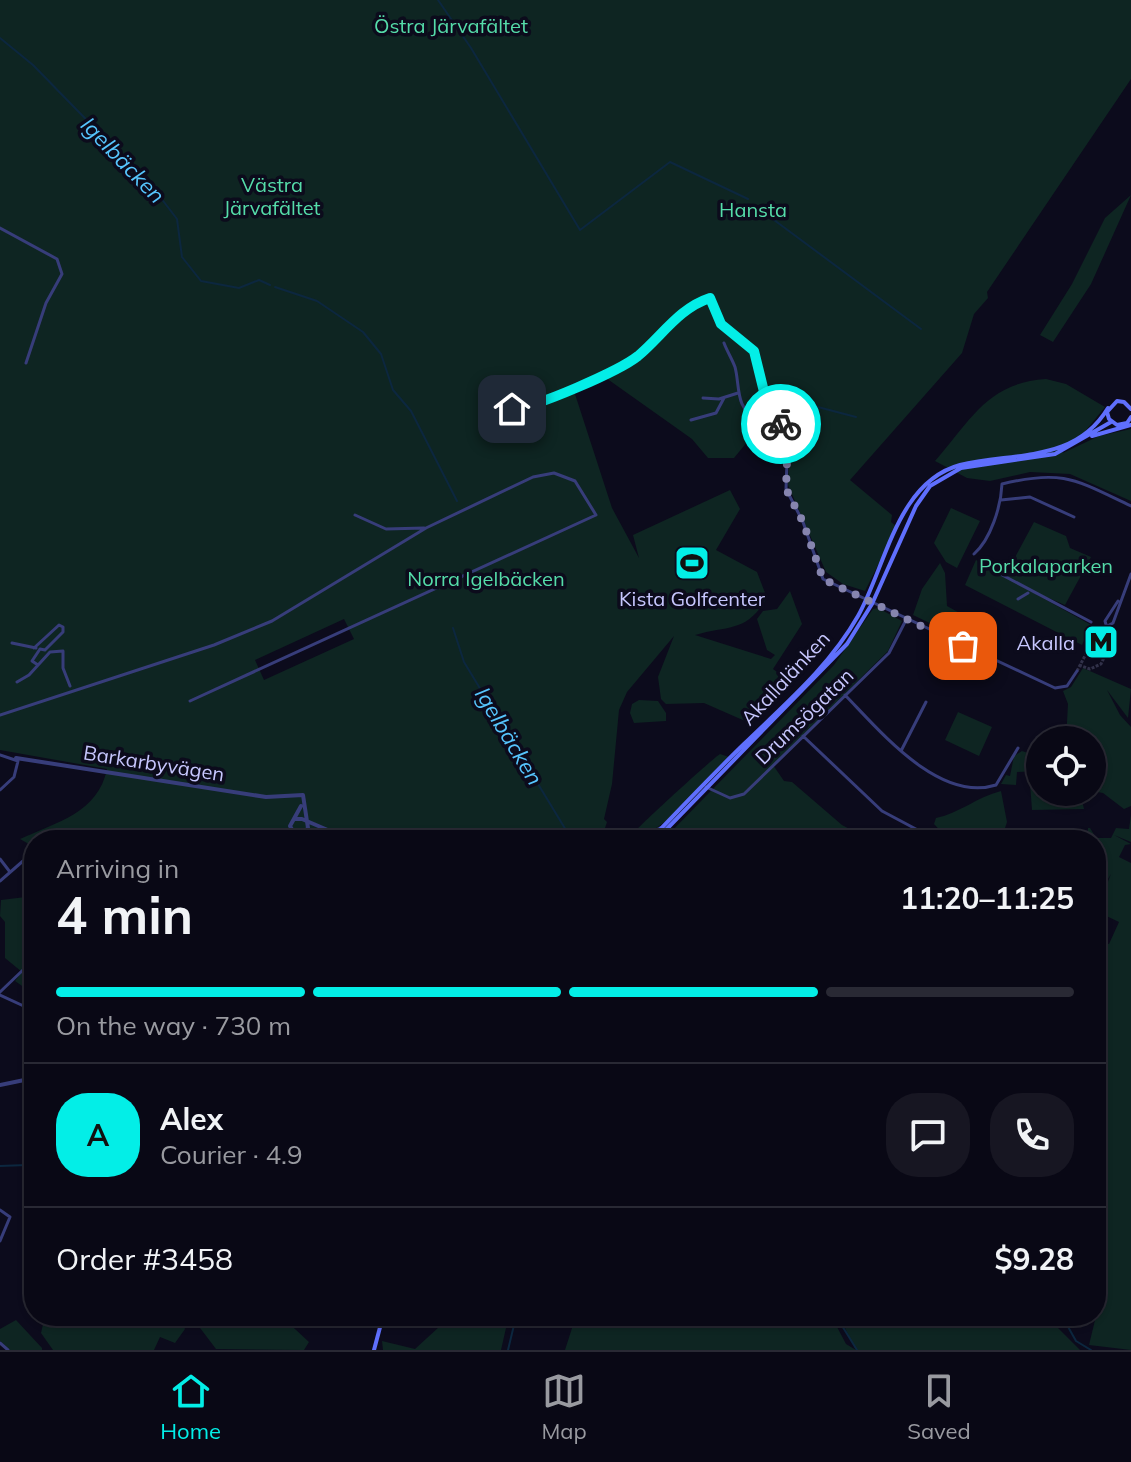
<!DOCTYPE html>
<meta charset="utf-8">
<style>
body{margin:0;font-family:Mulish,sans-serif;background:#171622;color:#f1f3f6;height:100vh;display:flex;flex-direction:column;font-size:30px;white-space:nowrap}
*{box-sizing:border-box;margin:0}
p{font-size:26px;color:#999aa0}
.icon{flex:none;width:44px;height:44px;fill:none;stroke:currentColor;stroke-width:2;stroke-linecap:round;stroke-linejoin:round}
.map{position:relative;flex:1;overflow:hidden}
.drawer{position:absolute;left:24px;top:830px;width:1082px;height:496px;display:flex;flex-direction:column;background:#090815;border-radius:32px;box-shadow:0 2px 6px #0004,0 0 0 2px #292934}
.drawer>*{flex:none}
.controls{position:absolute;left:1026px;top:726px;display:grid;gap:16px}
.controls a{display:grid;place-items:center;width:80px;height:80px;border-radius:50%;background:#090815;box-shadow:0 2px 6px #0004,0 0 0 2px #292934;font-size:40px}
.pin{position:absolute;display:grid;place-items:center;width:68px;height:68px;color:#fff;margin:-34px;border-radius:16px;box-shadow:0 4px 12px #0006}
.courier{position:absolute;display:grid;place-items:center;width:80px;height:80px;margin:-40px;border:6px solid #03eee7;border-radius:50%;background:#fff;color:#222;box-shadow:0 2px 10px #0007}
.head em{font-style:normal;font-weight:700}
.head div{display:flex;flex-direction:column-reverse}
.head{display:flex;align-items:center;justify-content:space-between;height:136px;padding:0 32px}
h1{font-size:52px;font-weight:700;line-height:60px}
.bar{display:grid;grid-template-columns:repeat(4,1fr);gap:12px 8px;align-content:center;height:96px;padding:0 32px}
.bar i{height:10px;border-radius:6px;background:#292934}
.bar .on{background:#03eee7}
.bar p{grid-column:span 4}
.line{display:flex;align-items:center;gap:20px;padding:0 32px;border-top:2px solid #292934}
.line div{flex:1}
.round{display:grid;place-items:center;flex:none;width:84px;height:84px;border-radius:32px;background:#171622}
.dock{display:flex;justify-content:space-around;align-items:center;height:112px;border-top:2px solid #292934;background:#090815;font-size:22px;color:#999aa0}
.dock a{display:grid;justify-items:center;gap:4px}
.dock .on{color:#03eee7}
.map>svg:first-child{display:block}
.green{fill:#0e2522;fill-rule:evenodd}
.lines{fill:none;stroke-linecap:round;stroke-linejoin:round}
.stream{stroke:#0c273f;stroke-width:2}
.minor-tunnel{stroke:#313149;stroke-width:3;stroke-dasharray:3 1.5;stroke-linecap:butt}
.minor{stroke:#373d7a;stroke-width:3}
.tertiary{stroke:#373d7a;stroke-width:4}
.secondary{stroke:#5f6ffd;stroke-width:4}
.done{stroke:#8685af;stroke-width:8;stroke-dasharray:0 14.4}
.route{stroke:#03eee7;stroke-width:10}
.labels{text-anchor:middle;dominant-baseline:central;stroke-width:7;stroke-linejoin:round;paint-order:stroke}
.park-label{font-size:20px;fill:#55dca9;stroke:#0c0b1c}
.poi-label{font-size:20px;fill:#c7c7fe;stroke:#0c0b1c}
.street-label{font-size:20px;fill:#c7c7fe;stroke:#0c0b1c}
.water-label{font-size:22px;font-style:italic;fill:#56c5fd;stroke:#0c0b1c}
</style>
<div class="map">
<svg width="1131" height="1350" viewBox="0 0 1131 1350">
<rect width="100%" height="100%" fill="#0c0b1c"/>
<!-- green -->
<path class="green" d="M 0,0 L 1131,0 L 1131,79 L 987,292 L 988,298 L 974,314 L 962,353 L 850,480 L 892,515 L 891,522 L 897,527 L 865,591 L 843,584 L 826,572 L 788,485 L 790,433 L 770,417 L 750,423 L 758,425 L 757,430 L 734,458 L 708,458 L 692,439 L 606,378 L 574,391 L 612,508 L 639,558 L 633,535 L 730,490 L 740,509 L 716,550 L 757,572 L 767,598 C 746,633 729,625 695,635 L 771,659 L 775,655 L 767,650 L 757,619 L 763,611 L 777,609 L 790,591 L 802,624 L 773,669 L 791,682 L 760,714 L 745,721 L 704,703 L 666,704 L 661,699 L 658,677 L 674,636 L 627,692 L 619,710 L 612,784 L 604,819 L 607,822 L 601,840 L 34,840 L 34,847 L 20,839 C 57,822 98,813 107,769 L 0,750 ZM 344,619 L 354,639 L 264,680 L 255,660 Z
M 1131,195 L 1091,284 L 1053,342 L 1040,335 L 1072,284 L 1105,218 Z
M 1046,379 L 1066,384 L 1105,407 L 1083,434 L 1062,446 L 1063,453 L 1099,436 L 1131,429 L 1131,501 L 1070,474 L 1030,472 L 990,481 L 967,478 L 935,461 C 971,420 987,383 1046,379 Z
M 951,508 L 980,521 L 957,568 L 946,562 L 934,543 Z
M 1034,522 L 1066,536 L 1070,548 L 1091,557 L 1065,605 L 1025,588 L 1091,625 L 1082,645 L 965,585 L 976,560 L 1005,576 Z
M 940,563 L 945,573 L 947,606 L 965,616 L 968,635 L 965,640 L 913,615 L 922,589 Z
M 878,608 L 902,621 L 888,651 L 773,765 L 784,781 L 792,782 L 842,825 L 870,840 L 663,840 L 834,665 L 873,609 Z
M 1083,668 L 1131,689 L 1128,718 L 1107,690 L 1120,715 L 1131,727 L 1131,806 L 1124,809 L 1103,793 L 1092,791 L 1092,740 L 1066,740 L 1068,704 L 1063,691 L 1071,687 Z
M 639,700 L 658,701 L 666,713 L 666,721 L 634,723 L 630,713 L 632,704 Z
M 958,712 L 992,727 L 979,756 L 945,740 Z
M 1022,751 L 1040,757 L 1040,771 L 1017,772 L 1016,785 L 1001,784 L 1006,775 L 1010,776 L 1014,756 Z
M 720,754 L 729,757 C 707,779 659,840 627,840 C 631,833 713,758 720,754 Z
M 1040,780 L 1040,792 L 1080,792 L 1084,809 L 1032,810 L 1030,783 Z
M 1001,791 L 1007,822 L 1001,840 L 949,840 L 934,824 L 936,818 C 960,813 977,797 1001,791 Z
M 1131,815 L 1131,842 L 1114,835 L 1131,844 L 1125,845 L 1119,857 L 1131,863 L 1131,1350 L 1089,1345 L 1096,1316 L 1096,941 L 1109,944 L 1119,922 L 1096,911 L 1111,874 L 1103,887 L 1096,885 L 1096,840 L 1087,840 L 1088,828 L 1090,828 L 1096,838 L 1111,838 L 1116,828 L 1129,829 Z
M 34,896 L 34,1047 L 32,993 L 15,981 L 22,972 L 5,958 L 5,922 L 0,916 L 1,900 Z
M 45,1316 L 179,1316 L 185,1329 L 175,1343 L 160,1337 L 154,1350 L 53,1350 L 41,1333 Z
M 191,1316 L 281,1316 L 309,1342 L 304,1350 L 216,1349 Z
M 451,1316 L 477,1316 L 506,1328 L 501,1350 L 383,1350 L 382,1341 L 415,1349 Z
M 560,1316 L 834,1316 L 844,1329 L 836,1325 L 846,1344 L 856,1350 L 839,1316 L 1052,1316 L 1056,1326 L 1080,1350 L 565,1350 L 573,1325 L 558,1321 Z
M 16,1320 L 42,1348 L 42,1350 L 10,1350 L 0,1341 L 0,1329 Z"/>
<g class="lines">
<!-- stream -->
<path class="stream" d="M 438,0 L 471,48 L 580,230 L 670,162 L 748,199
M 0,38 L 33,65 L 154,189 L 177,219 L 182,257 L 201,281 L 239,288 L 259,280 L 270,285
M 766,214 L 921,329
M 275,287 L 317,301 L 363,332 L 381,354 L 393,390 L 411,411 L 457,501
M 814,406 L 856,417
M 453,628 L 464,662 L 572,840
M 0,1166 L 27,1165
M 836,1316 L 857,1350
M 1062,1316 L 1076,1341 L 1091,1350
M 508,1350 L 514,1325"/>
<!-- minor-tunnel -->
<path class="minor-tunnel" d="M 1079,665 L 1090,669 L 1101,664 L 1112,640 L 1109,635
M 1077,671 L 1098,631"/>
<!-- minor -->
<path class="minor" d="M 0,228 L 57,259 L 62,274 L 46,303 L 26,363
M 724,343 C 727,351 732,359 735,367 C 740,385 735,410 757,418 L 771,414
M 703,398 L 719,399 L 738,393
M 512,409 C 534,409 619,371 638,356 C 662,336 679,308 710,298 L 721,324 L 754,351 L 768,408 L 788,431 L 786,489 L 803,522 L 823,579 L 1055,688 L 1067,686 L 1077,671
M 691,420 L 716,413 L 724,398
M 1001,500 L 1030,497 L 1074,517
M 355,515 L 386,529 L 424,528
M 974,554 C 991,539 1001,506 1002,484 C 1063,469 1076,480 1131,506
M 989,568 L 1091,622
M 1018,599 L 1028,593
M 1098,631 L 1113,623 L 1131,574
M 1109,635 L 1105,621 L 1118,601
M 12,643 L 36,648
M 34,648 L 59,625 L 63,627 L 63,632 L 45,650
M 38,665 L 32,661 L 40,649 L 45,650
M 17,682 L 29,675 L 50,652 L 63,651 L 63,668 L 70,686
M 845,695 C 880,731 939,803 996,785 L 1018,748
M 0,715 L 214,645 L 272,621 L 426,528 L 533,477 L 554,473 L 575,481 L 596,515 L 190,701
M 803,736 L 882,811 L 929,836
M 901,751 L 926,702
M 0,755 L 18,761 L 14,777 L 0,790
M 706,787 L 730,798 L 744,794 L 889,653 L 906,620
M 0,859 L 10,872
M 0,881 L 23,861 L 34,863
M 0,992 L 23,970
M 0,995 L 28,1008 L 30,1055
M 0,1210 L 10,1217 L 0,1241
M 0,1343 L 8,1350"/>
<!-- tertiary -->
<path class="tertiary" d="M 16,758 L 266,797 L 303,795 L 308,828 L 301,836
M 301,806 L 290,826 L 295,835 L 333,831 L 406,840
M 294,819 L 302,819 L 330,831
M 640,840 L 661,828
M 0,1085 L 34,1078"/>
<!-- secondary -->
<path class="secondary" d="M 1131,409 L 1124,402 L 1117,401 L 1107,412 L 1109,419 L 1117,425 L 1127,423 L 1131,417
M 1092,436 L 1131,425
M 650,840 C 681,808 712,775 744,744 C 785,704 829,667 858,616 C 886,566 897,482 960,465 C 1014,452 1075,463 1108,408
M 656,840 L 847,644 L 872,604 L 916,506 L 930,486 L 961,468 L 1055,454 L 1111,422
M 374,1350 L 383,1316"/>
</g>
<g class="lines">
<!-- done -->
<path class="done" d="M 781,424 L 788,431 L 786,489 L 803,522 L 823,579 L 963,646"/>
<!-- route -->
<path class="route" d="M 512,409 C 535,408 619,371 638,356 C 662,336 679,308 710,298 L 721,324 L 754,351 L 768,408 L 781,424"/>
</g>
<!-- icons -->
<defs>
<symbol id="stadium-square" viewBox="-11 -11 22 22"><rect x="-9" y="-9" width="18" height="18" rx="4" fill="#03eee7" stroke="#0c0b1c"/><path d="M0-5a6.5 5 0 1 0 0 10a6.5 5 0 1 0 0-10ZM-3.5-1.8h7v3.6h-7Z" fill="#111"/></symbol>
<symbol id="metro-square" viewBox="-11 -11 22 22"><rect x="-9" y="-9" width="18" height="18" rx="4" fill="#03eee7" stroke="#0c0b1c"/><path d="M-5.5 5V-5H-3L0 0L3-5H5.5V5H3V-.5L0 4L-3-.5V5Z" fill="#111"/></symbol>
</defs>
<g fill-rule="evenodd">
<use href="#stadium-square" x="672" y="543" width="40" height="40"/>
<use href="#metro-square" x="1081" y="622" width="40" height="40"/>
</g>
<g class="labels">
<!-- park labels -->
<g class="park-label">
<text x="451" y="25">Östra Järvafältet</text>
<text x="272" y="184">Västra<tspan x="272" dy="23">Järvafältet</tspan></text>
<text x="753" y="209">Hansta</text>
<text x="1046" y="565">Porkalaparken</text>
<text x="486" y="578">Norra Igelbäcken</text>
</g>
<!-- poi labels -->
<g class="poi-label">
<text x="692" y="598">Kista Golfcenter</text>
<text x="1075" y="642" text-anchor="end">Akalla</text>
</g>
<!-- street labels -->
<g class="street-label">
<text transform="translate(785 678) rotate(-47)">Akallalänken</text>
<text transform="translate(804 716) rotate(-44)">Drumsögatan</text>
<text transform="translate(154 763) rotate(9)">Barkarbyvägen</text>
</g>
<!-- water labels -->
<g class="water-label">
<text transform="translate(123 160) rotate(46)">Igelbäcken</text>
<text transform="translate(509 736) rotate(59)">Igelbäcken</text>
</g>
</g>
</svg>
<div class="controls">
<a><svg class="icon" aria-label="locate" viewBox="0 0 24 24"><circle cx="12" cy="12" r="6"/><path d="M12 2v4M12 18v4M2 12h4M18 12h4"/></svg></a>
</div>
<div class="pin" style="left:963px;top:646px;background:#ea580c"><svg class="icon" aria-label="bag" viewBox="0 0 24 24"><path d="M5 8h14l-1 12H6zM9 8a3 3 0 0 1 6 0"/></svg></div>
<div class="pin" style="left:512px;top:409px;background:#1f2937"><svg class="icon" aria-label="home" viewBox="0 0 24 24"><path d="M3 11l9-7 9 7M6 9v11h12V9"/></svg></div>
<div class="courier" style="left:781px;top:424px"><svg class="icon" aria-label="bike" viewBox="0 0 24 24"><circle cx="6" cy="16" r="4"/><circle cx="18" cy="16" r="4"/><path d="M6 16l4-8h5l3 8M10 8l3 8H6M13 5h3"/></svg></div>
<section class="drawer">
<div class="head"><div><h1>4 min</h1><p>Arriving in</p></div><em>11:20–11:25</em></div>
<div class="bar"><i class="on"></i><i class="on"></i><i class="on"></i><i></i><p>On the way · 730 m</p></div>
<div class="line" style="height:144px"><b class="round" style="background:#03eee7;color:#111">A</b><div><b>Alex</b><p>Courier · 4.9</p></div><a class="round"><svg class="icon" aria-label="chat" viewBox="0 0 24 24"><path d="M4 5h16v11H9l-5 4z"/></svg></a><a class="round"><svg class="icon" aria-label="phone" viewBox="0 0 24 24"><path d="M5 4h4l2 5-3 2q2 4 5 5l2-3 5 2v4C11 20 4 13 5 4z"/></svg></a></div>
<div class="line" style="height:104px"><div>Order #3458</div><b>$9.28</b></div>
</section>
</div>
<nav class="dock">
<a class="on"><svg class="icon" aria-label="home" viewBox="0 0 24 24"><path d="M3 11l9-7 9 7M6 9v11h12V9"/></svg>Home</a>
<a><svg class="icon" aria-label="map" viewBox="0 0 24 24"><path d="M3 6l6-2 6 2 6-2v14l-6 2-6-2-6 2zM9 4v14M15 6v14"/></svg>Map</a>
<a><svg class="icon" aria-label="saved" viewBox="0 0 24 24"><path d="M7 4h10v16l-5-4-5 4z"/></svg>Saved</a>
</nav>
